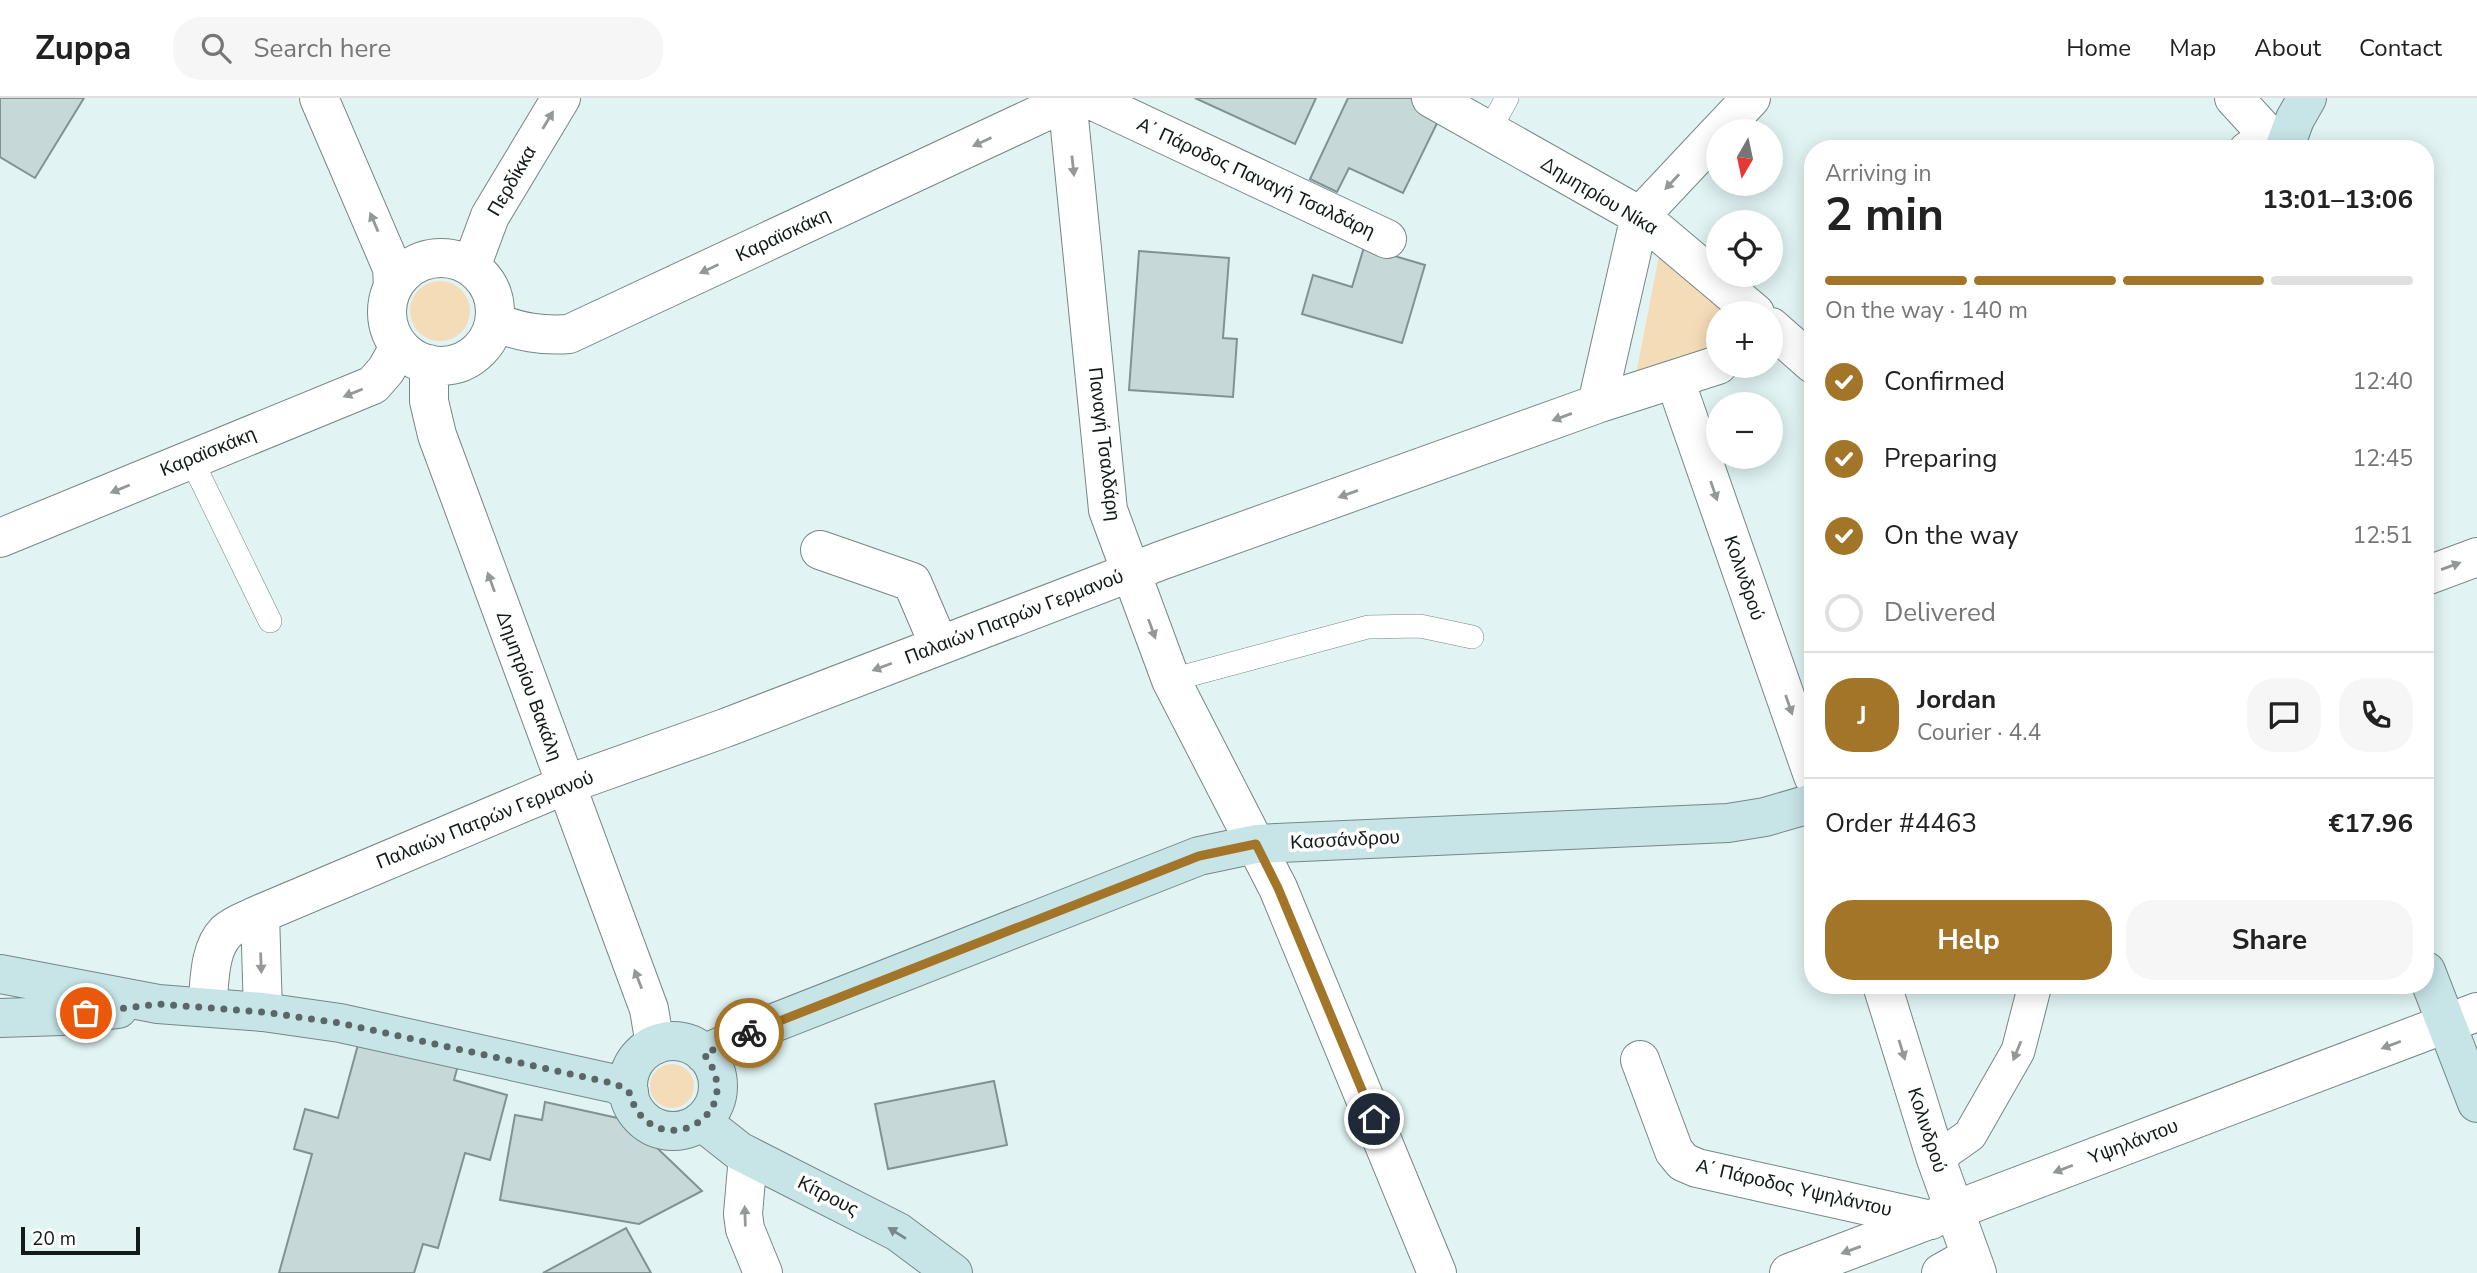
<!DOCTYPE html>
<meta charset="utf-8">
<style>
body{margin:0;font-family:"Nunito Sans",sans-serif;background:#f6f6f6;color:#222;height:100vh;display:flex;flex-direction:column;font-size:26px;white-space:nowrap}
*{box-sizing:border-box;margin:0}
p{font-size:23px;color:#767676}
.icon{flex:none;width:38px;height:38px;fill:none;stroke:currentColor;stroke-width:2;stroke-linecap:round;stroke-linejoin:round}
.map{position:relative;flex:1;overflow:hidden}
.side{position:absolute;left:1804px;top:42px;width:630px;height:854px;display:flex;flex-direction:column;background:#fff;border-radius:28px;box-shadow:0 4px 18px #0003}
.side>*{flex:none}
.needle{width:46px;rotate:189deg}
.fabs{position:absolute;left:1706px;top:21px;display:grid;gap:14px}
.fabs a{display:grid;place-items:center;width:77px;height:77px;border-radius:50%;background:#fff;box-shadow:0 4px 18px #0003;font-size:35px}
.scale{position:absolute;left:21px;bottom:18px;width:119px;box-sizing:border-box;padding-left:7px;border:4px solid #131a1a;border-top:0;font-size:19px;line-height:24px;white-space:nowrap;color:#131a1a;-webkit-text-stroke:5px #fff;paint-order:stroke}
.pin{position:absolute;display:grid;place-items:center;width:60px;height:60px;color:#fff;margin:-30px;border:4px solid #fff;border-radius:50%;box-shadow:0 2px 7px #0007}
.courier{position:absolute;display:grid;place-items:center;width:70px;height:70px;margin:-35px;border:5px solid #a37528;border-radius:50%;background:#fff;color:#222;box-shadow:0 2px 9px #0007}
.overview em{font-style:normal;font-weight:700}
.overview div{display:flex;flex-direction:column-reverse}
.overview{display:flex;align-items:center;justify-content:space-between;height:119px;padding:0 21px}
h1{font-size:46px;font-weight:700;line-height:52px}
.bar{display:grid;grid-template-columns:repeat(4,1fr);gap:10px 7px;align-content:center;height:84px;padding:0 21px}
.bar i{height:9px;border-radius:5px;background:#e0e0e0}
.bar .selected{background:#a37528}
.bar p{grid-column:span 4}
.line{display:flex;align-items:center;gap:18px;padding:0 21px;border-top:2px solid #e0e0e0}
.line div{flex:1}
.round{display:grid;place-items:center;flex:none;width:74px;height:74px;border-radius:28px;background:#f6f6f6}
ol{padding:0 21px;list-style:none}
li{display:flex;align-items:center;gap:21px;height:77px}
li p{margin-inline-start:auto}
li .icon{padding:7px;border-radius:50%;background:#a37528;color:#fff;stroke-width:4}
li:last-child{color:#767676}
li i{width:38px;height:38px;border:4px solid #e0e0e0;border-radius:50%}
.cta{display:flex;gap:14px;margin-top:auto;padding:14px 21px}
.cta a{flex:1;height:80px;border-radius:28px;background:#a37528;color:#fff;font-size:28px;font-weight:700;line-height:80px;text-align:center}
.cta a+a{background:#f6f6f6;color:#222}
header{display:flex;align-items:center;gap:42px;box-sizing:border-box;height:98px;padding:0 35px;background:#fff;border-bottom:2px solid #e0e0e0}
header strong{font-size:33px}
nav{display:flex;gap:38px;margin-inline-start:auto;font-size:24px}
.search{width:490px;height:63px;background:#f6f6f6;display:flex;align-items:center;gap:18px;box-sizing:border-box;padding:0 24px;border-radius:28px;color:#767676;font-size:26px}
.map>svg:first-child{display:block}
.green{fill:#f5dcb9}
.building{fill:#c7d8d9;stroke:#819292;stroke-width:2}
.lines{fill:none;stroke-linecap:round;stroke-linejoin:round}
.service-casing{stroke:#768787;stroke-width:24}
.pedestrian-casing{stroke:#768787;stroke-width:35}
.minor-casing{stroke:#768787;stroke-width:40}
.tertiary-casing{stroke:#768787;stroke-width:40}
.secondary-casing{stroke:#768787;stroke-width:40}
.service{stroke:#fff;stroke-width:23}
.pedestrian{stroke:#fff;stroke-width:33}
.minor{stroke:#fff;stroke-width:38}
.tertiary{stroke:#fff;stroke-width:38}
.secondary{stroke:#c7e4e6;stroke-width:38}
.oneway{fill:#959898}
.oneway2{fill:#76898a}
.done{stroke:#5b6666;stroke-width:7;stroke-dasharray:0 12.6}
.route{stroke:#a37528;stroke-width:9}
.labels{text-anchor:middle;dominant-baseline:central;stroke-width:7;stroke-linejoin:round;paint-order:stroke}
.street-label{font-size:19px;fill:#131a1a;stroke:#fff}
</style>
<header>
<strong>Zuppa</strong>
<div class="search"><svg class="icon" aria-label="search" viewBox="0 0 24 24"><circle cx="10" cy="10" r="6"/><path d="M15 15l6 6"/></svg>Search here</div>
<nav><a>Home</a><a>Map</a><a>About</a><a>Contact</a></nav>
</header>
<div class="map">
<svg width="2477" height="1175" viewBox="0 0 2477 1175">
<rect width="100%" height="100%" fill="#e1f3f3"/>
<!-- green -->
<path class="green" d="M 1659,158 L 1735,215 L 1718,215 L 1718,246 L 1636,276 Z
M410 213a30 30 0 1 1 60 0a30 30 0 1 1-60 0Z
M650 988a22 22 0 1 1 44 0a22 22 0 1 1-44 0Z"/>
<!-- building -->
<path class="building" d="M 0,0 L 84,0 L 35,80 L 0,59 Z
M 1195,0 L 1316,0 L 1295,46 Z
M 1348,0 L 1416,0 L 1443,13 L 1403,95 L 1349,70 L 1337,94 L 1310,81 Z
M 1364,149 L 1425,167 L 1402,245 L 1302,216 L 1313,177 L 1352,189 Z
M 1139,153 L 1229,160 L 1223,240 L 1237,241 L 1233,299 L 1129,292 Z
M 362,932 L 460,960 L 454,982 L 507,997 L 490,1062 L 465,1055 L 438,1150 L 423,1146 L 414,1175 L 279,1175 L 312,1056 L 294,1051 L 305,1011 L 338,1020 Z
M 994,983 L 1007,1047 L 888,1071 L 875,1006 Z
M 545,1004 L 622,1021 L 654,1047 L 702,1093 L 639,1126 L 500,1102 L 515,1017 L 542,1022 Z
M 626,1130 L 651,1175 L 543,1175 Z"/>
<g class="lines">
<defs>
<path id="service" d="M 1489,33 L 1507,0
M 191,361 L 270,523
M 1171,582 L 1368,529 L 1420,528 L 1472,539"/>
<path id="pedestrian" d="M 2246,51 L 2268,37
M 1936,1061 L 1970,1037 L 2018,953 L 2035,887"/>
<path id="minor" d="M 319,0 L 392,170 L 393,189
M 1067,0 L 1108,412 L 1171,582 L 1278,790 L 1437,1175
M 1087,0 L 1387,141
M 1431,0 L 1640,118 L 1755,215
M 2234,0 L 2268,37 L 2284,47
M 1720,33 L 1751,0
M387 214a54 54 0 1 1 108 0a54 54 0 1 1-108 0Z
M 471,169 L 490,118 L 561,0
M 494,224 C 520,234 541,238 569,236 L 1066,4
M 1771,229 L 1813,266
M 429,266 L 429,303 L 437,337 L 649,911 L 655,947
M 1675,282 L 1813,678
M 1597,306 L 1718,267
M 0,440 L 373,287 L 386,272 L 399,249
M 820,452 L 912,484 L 939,547
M 260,816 L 263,914
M 1882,887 L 1936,1061 L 1977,1175
M 207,909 C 210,886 208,852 226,834 C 234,826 250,821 260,816 L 565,687 L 725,630 L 1160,463 L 1597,306 L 1640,118 L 1718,35
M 1640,962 L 1674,1053 L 1683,1064 L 1697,1070 L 1931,1122
M 748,1058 L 743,1116 L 745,1131 L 763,1175
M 1941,1175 L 1971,1158"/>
<path id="tertiary" d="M 2426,478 L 2477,459
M 1789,1175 L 2477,914"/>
<path id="secondary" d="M 2284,51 L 2295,21 L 2307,0
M 2426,873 L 2477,1005
M 0,876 L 158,906 L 263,914 L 340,925 L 602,983 L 616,986 L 629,994
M 0,920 L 62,918 L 118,911
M628 988a45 45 0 1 1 90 0a45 45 0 1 1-90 0Z
M 704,956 L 761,930 L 1199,758 L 1256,746 L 1728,725 L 1765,719 L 1813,705
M 701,1023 L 739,1053 L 898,1134 L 953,1175"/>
</defs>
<!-- service casing -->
<use href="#service" class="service-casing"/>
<!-- pedestrian casing -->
<use href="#pedestrian" class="pedestrian-casing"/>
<!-- minor casing -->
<use href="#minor" class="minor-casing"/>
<!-- tertiary casing -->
<use href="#tertiary" class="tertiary-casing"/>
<!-- secondary casing -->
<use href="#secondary" class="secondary-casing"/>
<!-- service -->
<use href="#service" class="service"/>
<!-- pedestrian -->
<use href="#pedestrian" class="pedestrian"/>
<!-- minor -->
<use href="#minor" class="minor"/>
<!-- tertiary -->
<use href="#tertiary" class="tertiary"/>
<!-- secondary -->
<use href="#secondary" class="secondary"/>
</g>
<!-- one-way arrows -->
<defs><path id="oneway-solid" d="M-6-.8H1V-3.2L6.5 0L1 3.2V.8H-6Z" transform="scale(1.75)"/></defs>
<g class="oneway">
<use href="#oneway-solid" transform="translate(548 22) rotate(-59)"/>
<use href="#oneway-solid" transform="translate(982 44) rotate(155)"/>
<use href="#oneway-solid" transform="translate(1073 68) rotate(84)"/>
<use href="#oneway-solid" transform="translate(1672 84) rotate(133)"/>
<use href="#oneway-solid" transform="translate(374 124) rotate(-113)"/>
<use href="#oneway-solid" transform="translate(709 171) rotate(155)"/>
<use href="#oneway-solid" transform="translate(353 295) rotate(158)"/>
<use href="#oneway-solid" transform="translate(1562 319) rotate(160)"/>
<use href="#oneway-solid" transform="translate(120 391) rotate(158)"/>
<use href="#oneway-solid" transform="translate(1714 393) rotate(71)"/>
<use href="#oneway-solid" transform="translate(1348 396) rotate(160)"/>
<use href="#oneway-solid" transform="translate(2451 468) rotate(-20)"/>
<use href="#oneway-solid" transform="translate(491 484) rotate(-110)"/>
<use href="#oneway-solid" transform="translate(1152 531) rotate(70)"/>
<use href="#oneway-solid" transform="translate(882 569) rotate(159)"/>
<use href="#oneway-solid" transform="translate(1789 607) rotate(71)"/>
<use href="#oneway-solid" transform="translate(261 865) rotate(88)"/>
<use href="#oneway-solid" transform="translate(638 881) rotate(-111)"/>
<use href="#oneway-solid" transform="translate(2391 947) rotate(159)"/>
<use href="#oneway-solid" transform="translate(1902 952) rotate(73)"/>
<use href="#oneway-solid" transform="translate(2017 953) rotate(112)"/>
<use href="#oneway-solid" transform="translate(2063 1071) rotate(159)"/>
<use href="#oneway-solid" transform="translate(745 1118) rotate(-92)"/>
<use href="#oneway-solid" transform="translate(1851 1152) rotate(160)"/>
</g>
<use class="oneway2" href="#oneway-solid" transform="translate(897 1135) rotate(-148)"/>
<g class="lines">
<!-- done -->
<path class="done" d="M 86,915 L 158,906 L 263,914 L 340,925 L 616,986 L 629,994 C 650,1070 753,1020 704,956 L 749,935"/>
<!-- route -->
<path class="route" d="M 749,935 L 1199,758 L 1256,746 L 1278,790 L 1374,1021"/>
</g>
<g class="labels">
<!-- street labels -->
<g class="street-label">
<text transform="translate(1256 80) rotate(25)">Α΄ Πάροδος Παναγή Τσαλδάρη</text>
<text transform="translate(512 83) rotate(-60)">Περδίκκα</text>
<text transform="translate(1599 98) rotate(31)">Δημητρίου Νίκα</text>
<text transform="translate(783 137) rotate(-25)">Καραϊσκάκη</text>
<text transform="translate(1104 346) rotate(83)">Παναγή Τσαλδάρη</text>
<text transform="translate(208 354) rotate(-22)">Καραϊσκάκη</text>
<text transform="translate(1744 480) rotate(71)">Κολινδρού</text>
<text transform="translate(1014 519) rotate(-21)">Παλαιών Πατρών Γερμανού</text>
<text transform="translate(529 588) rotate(70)">Δημητρίου Βακάλη</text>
<text transform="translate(485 722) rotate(-22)">Παλαιών Πατρών Γερμανού</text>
<text transform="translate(1345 742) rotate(-3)">Κασσάνδρου</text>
<text transform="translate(1927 1032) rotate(72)">Κολινδρού</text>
<text transform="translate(2133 1044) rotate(-21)">Υψηλάντου</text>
<text transform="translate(1794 1090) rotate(13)">Α΄ Πάροδος Υψηλάντου</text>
<text transform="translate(828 1098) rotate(27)">Κίτρους</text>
</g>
</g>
</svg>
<div class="fabs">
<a><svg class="needle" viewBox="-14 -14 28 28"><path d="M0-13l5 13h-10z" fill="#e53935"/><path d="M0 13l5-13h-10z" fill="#767676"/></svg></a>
<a><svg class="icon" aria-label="locate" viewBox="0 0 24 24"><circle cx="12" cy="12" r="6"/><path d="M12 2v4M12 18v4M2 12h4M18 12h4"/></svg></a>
<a>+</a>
<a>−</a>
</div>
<div class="scale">20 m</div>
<div class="pin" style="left:86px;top:915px;background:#ea580c"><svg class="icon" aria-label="bag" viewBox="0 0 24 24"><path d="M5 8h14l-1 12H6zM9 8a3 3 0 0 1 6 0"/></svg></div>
<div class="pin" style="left:1374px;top:1021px;background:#1f2937"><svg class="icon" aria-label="home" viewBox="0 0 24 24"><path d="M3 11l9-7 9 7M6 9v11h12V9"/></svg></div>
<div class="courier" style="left:749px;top:935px"><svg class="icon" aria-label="bike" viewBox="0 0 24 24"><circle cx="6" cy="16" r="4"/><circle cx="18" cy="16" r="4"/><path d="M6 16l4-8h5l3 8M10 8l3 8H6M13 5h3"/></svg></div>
<section class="side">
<div class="overview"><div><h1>2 min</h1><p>Arriving in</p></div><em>13:01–13:06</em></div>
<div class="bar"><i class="selected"></i><i class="selected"></i><i class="selected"></i><i></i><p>On the way · 140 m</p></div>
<ol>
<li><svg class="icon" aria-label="check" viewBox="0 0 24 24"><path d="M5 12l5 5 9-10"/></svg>Confirmed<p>12:40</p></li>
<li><svg class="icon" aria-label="check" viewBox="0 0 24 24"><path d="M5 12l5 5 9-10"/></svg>Preparing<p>12:45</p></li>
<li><svg class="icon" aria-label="check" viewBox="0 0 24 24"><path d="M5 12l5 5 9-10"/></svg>On the way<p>12:51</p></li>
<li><i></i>Delivered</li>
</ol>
<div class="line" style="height:126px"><b class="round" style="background:#a37528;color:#fff">J</b><div><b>Jordan</b><p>Courier · 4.4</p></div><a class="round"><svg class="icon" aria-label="chat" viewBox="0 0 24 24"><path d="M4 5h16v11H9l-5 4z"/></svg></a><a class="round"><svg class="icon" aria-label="phone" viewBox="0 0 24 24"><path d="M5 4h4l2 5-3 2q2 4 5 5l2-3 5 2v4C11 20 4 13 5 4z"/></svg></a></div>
<div class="line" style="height:91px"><div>Order #4463</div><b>€17.96</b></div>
<div class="cta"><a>Help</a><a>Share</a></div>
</section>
</div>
